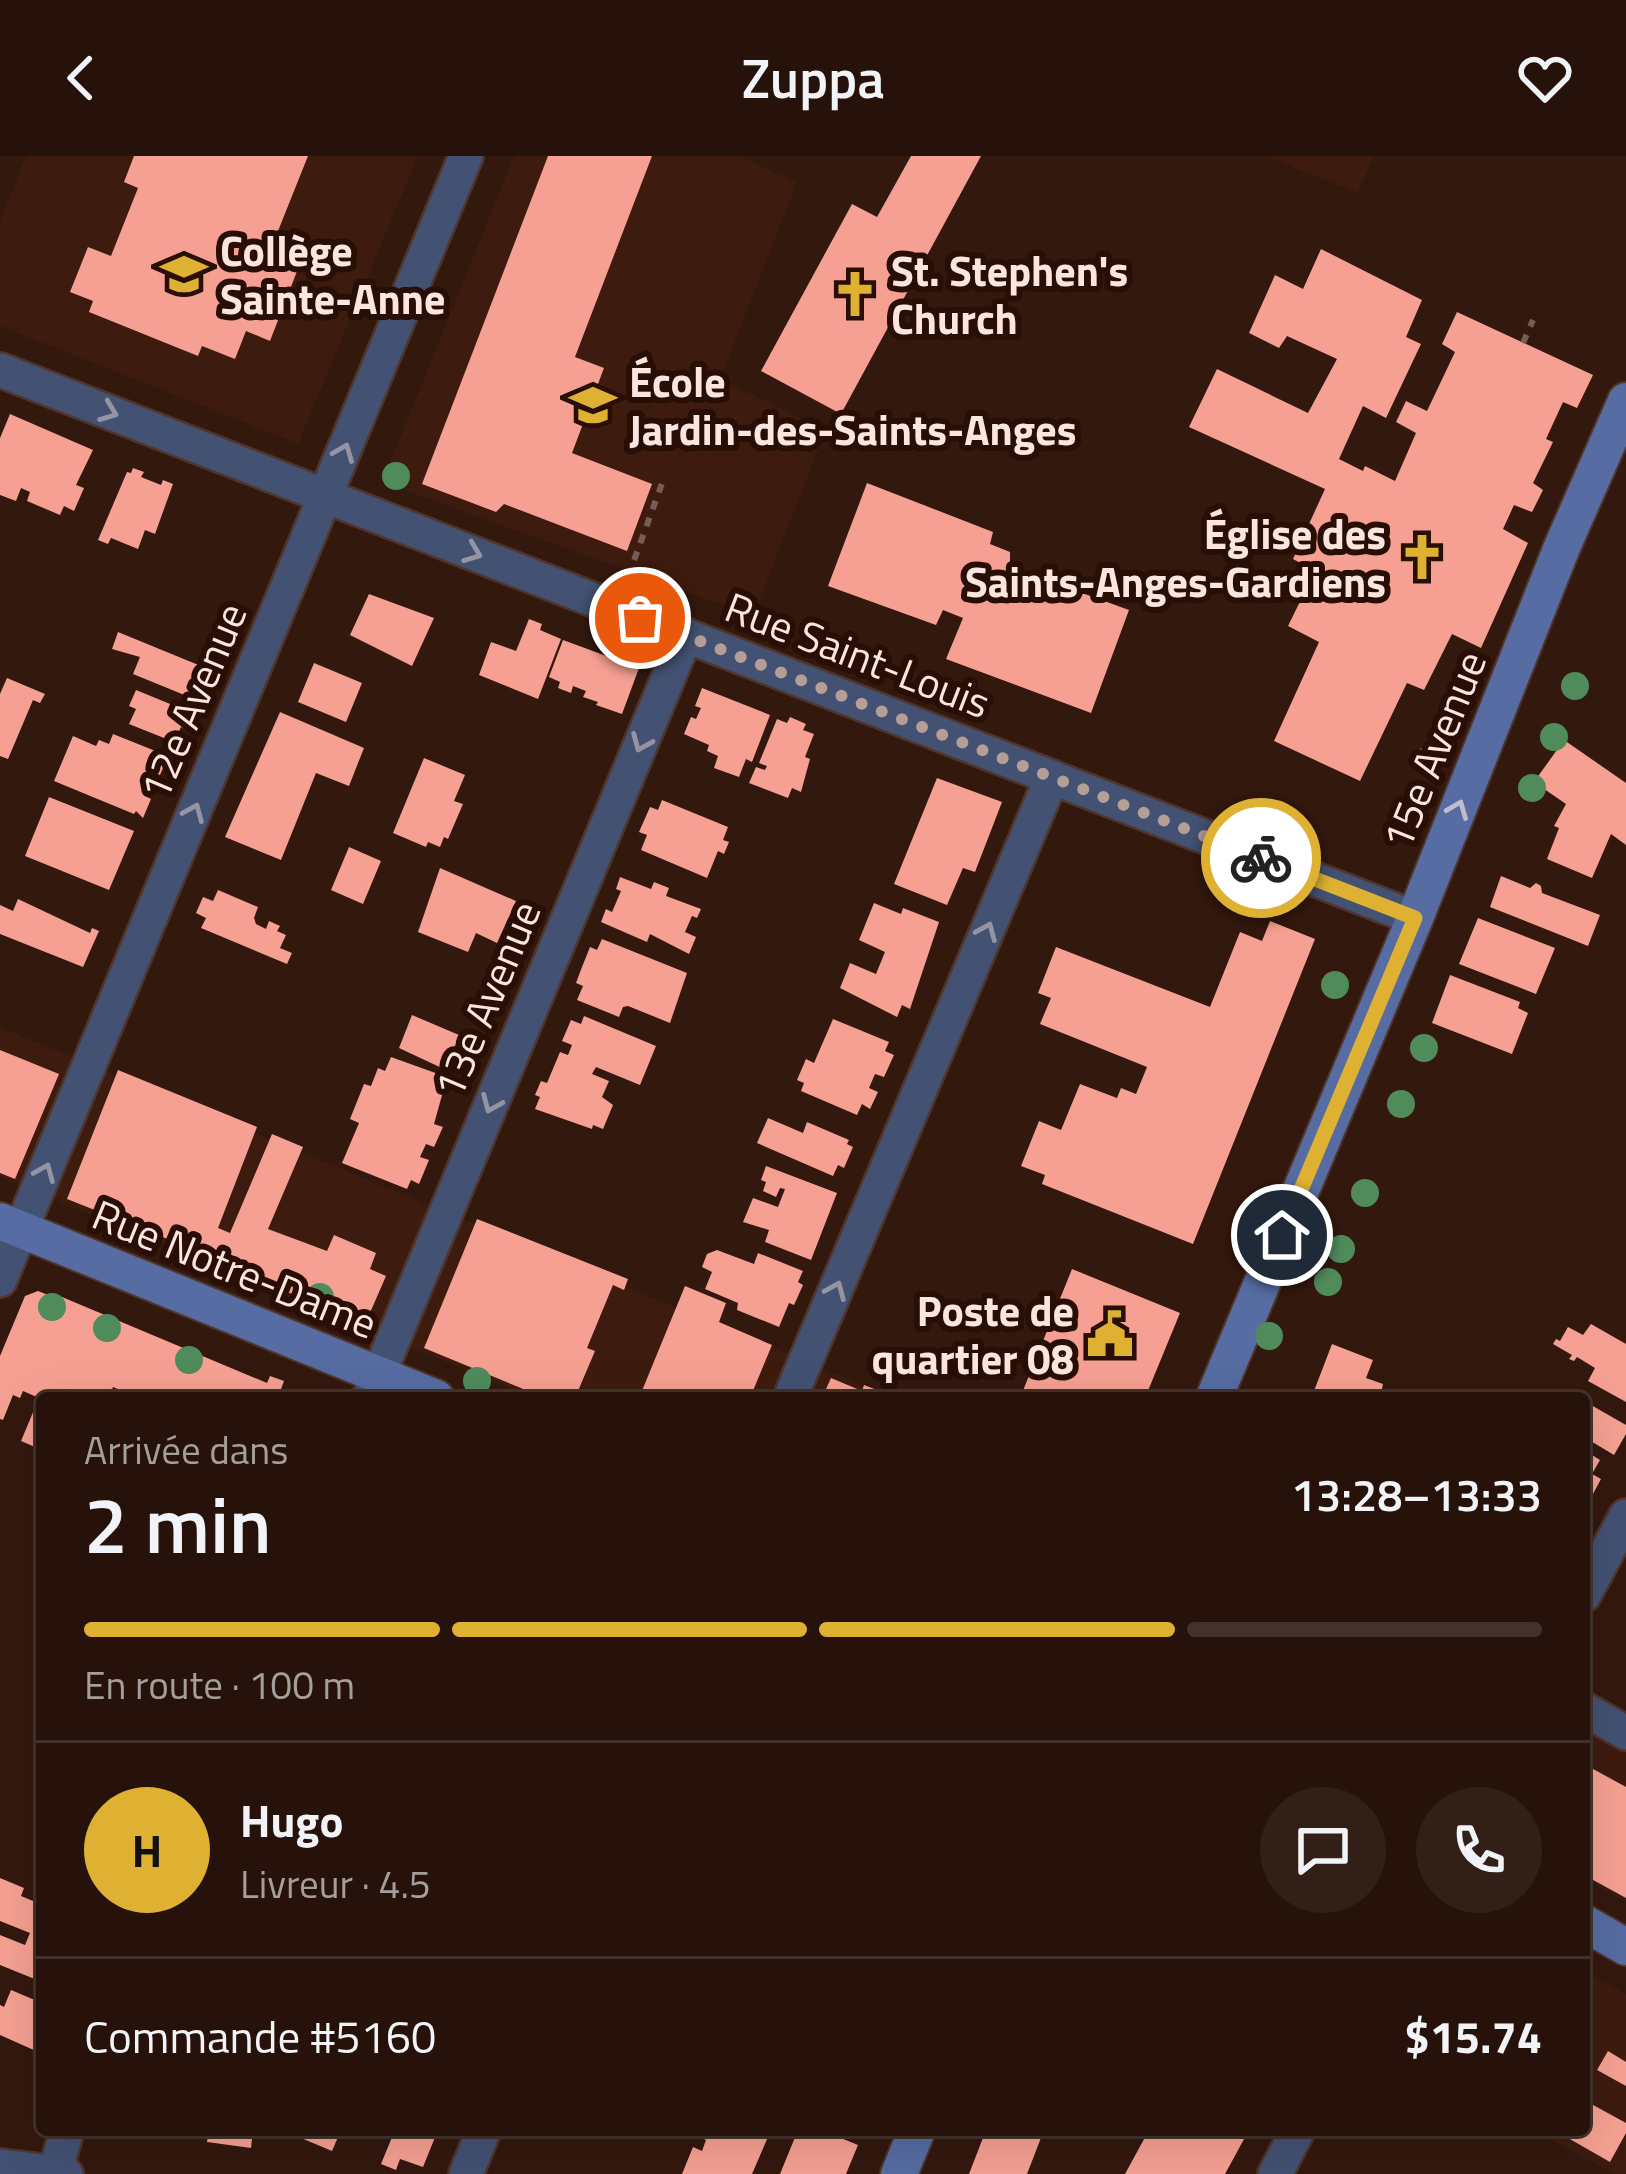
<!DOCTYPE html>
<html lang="fr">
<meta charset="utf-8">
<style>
body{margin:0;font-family:"Titillium Web",sans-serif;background:#322018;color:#f1f3f6;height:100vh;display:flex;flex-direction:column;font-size:45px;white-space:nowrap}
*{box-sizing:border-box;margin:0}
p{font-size:39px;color:#a49e9c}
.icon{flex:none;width:66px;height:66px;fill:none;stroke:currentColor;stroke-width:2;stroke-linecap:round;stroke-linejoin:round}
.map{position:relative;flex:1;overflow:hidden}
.panel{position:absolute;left:36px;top:1236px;width:1554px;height:744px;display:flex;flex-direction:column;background:#26120a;border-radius:12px;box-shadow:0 12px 48px #0002,0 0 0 3px #42322b}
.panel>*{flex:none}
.pin{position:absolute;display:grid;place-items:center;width:102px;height:102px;color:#fff;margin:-51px;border:6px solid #fff;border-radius:50%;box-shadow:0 3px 12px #0007}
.courier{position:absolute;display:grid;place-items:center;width:120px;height:120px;margin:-60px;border:9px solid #deb133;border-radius:50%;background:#fff;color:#222;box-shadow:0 3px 15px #0007}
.overview em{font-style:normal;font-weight:600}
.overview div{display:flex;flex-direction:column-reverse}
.overview{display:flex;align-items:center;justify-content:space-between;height:204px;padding:0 48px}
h1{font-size:78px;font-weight:600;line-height:90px}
.bar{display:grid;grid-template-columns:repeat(4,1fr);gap:18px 12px;align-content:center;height:144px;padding:0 48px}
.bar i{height:15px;border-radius:9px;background:#42322b}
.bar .active{background:#deb133}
.bar p{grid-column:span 4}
.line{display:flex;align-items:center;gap:30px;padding:0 48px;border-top:3px solid #42322b}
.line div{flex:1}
.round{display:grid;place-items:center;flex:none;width:126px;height:126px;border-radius:63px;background:#322018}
header{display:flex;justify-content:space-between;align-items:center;height:156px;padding:0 48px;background:#26120a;font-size:54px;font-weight:600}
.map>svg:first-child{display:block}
.built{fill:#3e1b0f}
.building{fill:#f5a092}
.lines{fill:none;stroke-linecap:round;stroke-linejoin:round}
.street-casing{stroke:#4f352b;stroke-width:38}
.secondary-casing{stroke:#4f352b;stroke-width:40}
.path{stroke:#775e55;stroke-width:6;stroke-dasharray:9 9;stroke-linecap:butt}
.street{stroke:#435173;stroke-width:33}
.secondary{stroke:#566ca2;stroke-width:36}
.tree{fill:#508b5c}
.oneway{stroke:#9594a4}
.oneway2{stroke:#c1bbca}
.done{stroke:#b49e96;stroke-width:12;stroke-dasharray:0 21.6}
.route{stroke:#deb133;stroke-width:15}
.labels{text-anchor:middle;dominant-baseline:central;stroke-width:12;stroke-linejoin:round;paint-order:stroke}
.poi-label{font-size:42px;font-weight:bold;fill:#fae6df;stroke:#290e05;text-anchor:start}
.street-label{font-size:42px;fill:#fae6df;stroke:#290e05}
</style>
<header><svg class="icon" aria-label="back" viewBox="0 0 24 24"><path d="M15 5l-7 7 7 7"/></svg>Zuppa<svg class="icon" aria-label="heart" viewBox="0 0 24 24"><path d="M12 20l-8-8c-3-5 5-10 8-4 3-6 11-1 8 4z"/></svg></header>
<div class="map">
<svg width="1626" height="2018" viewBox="0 0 1626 2018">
<rect width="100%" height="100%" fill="#33180e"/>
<!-- built -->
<path class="built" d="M 26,0 L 418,0 L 298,288 L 0,170 L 0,66 Z
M 514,0 L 740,0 L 797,27 L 720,223 L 826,274 L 753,460 L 382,326 Z
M 1265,0 L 1375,0 L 1357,37 Z
M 0,871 L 894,1242 L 532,1242 L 0,1021 Z
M 1584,1560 L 1626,1590 L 1626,1746 L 1584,1722 Z
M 1584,1814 L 1626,1838 L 1626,2018 L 1615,2018 L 1531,1974 L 1584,1974 Z"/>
<!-- building -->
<path class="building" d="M 134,0 L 308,0 L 276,80 L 306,92 L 270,185 L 246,175 L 235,203 L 202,190 L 198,200 L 89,156 L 93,145 L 70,136 L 88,91 L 111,100 L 138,32 L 124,26 Z
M 548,0 L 652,0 L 575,201 L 604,212 L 572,297 L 652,328 L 627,395 L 504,348 L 496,356 L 422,328 Z
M 911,0 L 981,0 L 841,258 L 761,215 L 852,48 L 877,61 Z
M 1321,93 L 1422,144 L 1406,181 L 1421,188 L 1386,262 L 1363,250 L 1339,303 L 1363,315 L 1365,310 L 1395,325 L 1416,277 L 1396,266 L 1406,245 L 1427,255 L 1455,196 L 1442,188 L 1457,156 L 1593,219 L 1577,252 L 1563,246 L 1546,283 L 1553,286 L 1533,327 L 1543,334 L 1532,356 L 1514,349 L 1503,373 L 1528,387 L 1481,492 L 1452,478 L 1424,534 L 1407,527 L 1360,625 L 1274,585 L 1319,486 L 1288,470 L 1315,415 L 1293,403 L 1325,333 L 1189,271 L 1217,213 L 1308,257 L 1337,203 L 1287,180 L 1279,192 L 1249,177 L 1275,119 L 1303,133 Z
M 10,258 L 93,294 L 76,329 L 84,332 L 74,355 L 64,350 L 60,359 L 27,345 L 30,336 L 21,332 L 16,345 L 0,339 L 0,282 Z
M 133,312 L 144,316 L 141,321 L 161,329 L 163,324 L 173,328 L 155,378 L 145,374 L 138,393 L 111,382 L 108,388 L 98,384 L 127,316 L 131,317 Z
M 867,327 L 993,376 L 990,388 L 1010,396 L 1010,411 L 1129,454 L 1091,557 L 946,503 L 963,462 L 943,454 L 936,469 L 828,430 Z
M 369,438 L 434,462 L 412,510 L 350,479 Z
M 529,463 L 542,468 L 540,474 L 561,483 L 538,543 L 479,519 L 491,486 L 516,495 Z
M 118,476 L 213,515 L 204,547 L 133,518 L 140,501 L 112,493 Z
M 563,484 L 639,512 L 622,558 L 596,549 L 598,546 L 583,541 L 586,535 L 573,530 L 571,537 L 558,532 L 560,526 L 549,521 Z
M 314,507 L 362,527 L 346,566 L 298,546 Z
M 7,522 L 45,538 L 40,547 L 33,544 L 8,603 L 0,600 L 0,538 Z
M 702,532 L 770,559 L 752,606 L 746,603 L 739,621 L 714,612 L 718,600 L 707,595 L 709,589 L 684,578 L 691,561 L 696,563 L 701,552 L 695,550 Z
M 136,534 L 197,559 L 190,575 L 181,571 L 174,586 L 129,568 L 136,553 L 129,550 Z
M 280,556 L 364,592 L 349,630 L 316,617 L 281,704 L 225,681 Z
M 790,561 L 806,568 L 803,574 L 814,578 L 805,601 L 810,603 L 801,636 L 792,632 L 788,642 L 749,627 L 756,611 L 765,614 L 767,610 L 759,607 L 777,563 L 787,567 Z
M 113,578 L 168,600 L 160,619 L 154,616 L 145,640 L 151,643 L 143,662 L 136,655 L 134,658 L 54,625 L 73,580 L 96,590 L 99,584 L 109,588 Z
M 1564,584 L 1626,627 L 1626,689 L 1611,678 L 1592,722 L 1547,703 L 1559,672 L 1554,670 L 1566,648 L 1534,626 Z
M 424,602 L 465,619 L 454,645 L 463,648 L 448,683 L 444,681 L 440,691 L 428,686 L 426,691 L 393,677 Z
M 937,622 L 1002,646 L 975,716 L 963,712 L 947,749 L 894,728 Z
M 49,641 L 134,675 L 109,734 L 25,700 Z
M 662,644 L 728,671 L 723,684 L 729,686 L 724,698 L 718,695 L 707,722 L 641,694 L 647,679 L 639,676 L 650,651 L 658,654 Z
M 349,691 L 381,705 L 363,748 L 331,734 Z
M 440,712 L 516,745 L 497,787 L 476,777 L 468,796 L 418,776 Z
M 1501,720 L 1530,732 L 1536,727 L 1541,730 L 1542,737 L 1600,759 L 1588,790 L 1490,751 Z
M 620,721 L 651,733 L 654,726 L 669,732 L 666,740 L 701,753 L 697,762 L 692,760 L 685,776 L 696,781 L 689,798 L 650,778 L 647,786 L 601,766 L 606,753 L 612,756 L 621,735 L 616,733 Z
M 218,734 L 258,751 L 254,762 L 256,768 L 266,773 L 269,765 L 280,770 L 277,775 L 286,779 L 280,792 L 292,797 L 287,808 L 201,772 L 206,762 L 196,757 L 203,741 L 213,745 Z
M 18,743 L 90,777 L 92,772 L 99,775 L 83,811 L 0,778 L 0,749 L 13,755 Z
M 874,747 L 901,758 L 903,752 L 939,766 L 910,853 L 902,849 L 897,861 L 840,832 L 850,807 L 876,818 L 885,796 L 859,784 Z
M 1478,762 L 1555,792 L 1536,838 L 1459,808 Z
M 1270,765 L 1315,783 L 1193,1088 L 1042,1028 L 1045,1019 L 1021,1010 L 1039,965 L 1061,974 L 1080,928 L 1117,942 L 1121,932 L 1136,938 L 1147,911 L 1040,868 L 1051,842 L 1038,837 L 1056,791 L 1210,851 L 1240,776 L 1262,785 Z
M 602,783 L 687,817 L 670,867 L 628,850 L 623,851 L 619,861 L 577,844 L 583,830 L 576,827 L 582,811 L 590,791 L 597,794 Z
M 1450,819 L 1520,846 L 1518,852 L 1528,857 L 1512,898 L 1432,867 Z
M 412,859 L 459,879 L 446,914 L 399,892 Z
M 584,860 L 656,890 L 640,929 L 596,911 L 592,918 L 609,925 L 602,941 L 613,949 L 603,973 L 593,969 L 592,973 L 535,953 L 540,941 L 535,939 L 541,925 L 547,927 L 560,896 L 568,899 L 572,889 L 562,885 L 571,864 L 581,868 Z
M 833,863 L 889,886 L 885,895 L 894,899 L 884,921 L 875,918 L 869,932 L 878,936 L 870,953 L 862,948 L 857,959 L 801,935 L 804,927 L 797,924 L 806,903 L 814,907 Z
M 0,894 L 59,918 L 15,1023 L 0,1017 Z
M 391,901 L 441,919 L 437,929 L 444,932 L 434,968 L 443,971 L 434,991 L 426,988 L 420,1001 L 429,1004 L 419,1028 L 411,1024 L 407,1033 L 342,1007 L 359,967 L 350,963 L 364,928 L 371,930 L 378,912 L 385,915 Z
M 118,914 L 257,971 L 218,1072 L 230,1077 L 272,978 L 303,991 L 268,1073 L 327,1095 L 334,1079 L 376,1097 L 370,1113 L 386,1120 L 366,1166 L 205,1105 L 208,1099 L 67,1043 Z
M 768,962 L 803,977 L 807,966 L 849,984 L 847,988 L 853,991 L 844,1012 L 838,1009 L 833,1020 L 757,987 Z
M 766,1010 L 837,1037 L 811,1104 L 765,1086 L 769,1074 L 743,1066 L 753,1042 L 778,1051 L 785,1033 L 780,1032 L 776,1041 L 763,1035 L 766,1026 L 761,1024 Z
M 477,1063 L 628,1123 L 624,1134 L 613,1129 L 587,1192 L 595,1195 L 575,1242 L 545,1242 L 424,1192 Z
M 717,1094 L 754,1108 L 758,1097 L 803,1115 L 798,1126 L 803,1129 L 794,1149 L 789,1147 L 779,1171 L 737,1154 L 738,1147 L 705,1133 L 712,1116 L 702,1111 L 707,1098 Z
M 1072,1113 L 1180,1157 L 1145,1242 L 1020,1242 Z
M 685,1130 L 726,1147 L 719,1166 L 772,1189 L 750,1242 L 639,1242 Z
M 38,1135 L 61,1144 L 62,1141 L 267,1227 L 270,1220 L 284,1225 L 281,1233 L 292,1238 L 300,1240 L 303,1233 L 323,1242 L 131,1242 L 132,1239 L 113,1231 L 109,1242 L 42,1242 L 42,1294 L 21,1285 L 39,1242 L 23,1235 L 20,1242 L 13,1239 L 3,1264 L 0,1263 L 0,1200 L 25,1140 Z
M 1591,1168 L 1626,1188 L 1626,1246 L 1588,1225 L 1595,1212 L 1577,1201 L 1574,1205 L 1569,1203 L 1572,1199 L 1553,1188 L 1556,1183 L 1560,1185 L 1568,1171 L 1583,1179 Z
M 1332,1188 L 1373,1204 L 1366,1222 L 1383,1228 L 1380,1242 L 1334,1242 L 1314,1235 Z
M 831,1222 L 862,1235 L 864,1229 L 885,1237 L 883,1242 L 822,1242 Z
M 1584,1245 L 1626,1269 L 1626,1278 L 1614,1299 L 1584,1281 Z
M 1584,1294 L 1600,1304 L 1592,1318 L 1601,1323 L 1593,1338 L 1584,1333 Z
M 1584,1608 L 1626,1631 L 1626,1742 L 1584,1719 Z
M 0,1722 L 24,1732 L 21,1740 L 38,1747 L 42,1737 L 42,1826 L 0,1809 L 0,1779 L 25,1789 L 30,1777 L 0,1765 Z
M 11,1834 L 42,1847 L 42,1883 L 36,1895 L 0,1879 L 0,1849 L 4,1851 Z
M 1608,1895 L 1626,1906 L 1626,1930 L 1597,1914 Z
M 1584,1944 L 1626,1967 L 1626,1977 L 1610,2006 L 1554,1974 L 1584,1974 Z
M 209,1974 L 253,1974 L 251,1992 L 207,1986 Z
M 282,1974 L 341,1974 L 332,1995 Z
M 395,1974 L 438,1974 L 423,2011 L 400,2003 L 396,2014 L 381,2008 Z
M 701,1974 L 771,1974 L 752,2018 L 682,2018 L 693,1991 L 702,1995 L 706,1984 L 698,1981 Z
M 798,1974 L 821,1974 L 858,1989 L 846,2018 L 780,2018 Z
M 986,1974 L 1044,1974 L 1027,2018 L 969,2018 Z
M 1149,1974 L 1249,1974 L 1225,2018 L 1125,2018 Z"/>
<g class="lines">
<defs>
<path id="street" d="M 0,214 L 1415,762
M 0,1124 L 466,0
M 369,1242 L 686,479
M 790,1242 L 1052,621
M 1584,1439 L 1626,1360
M 1584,1553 L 1626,1577
M 0,2010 L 66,2018
M 55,2017 L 67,1974
M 466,2018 L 484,1974
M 1275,2018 L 1298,1974"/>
<path id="secondary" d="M 0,1065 L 436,1242
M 1214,1242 L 1415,762 L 1562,391 L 1626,245
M 1584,1767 L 1626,1791
M 899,2018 L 917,1974"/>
</defs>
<!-- street casing -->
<use href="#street" class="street-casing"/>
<!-- secondary casing -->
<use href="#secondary" class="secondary-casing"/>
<!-- path -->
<path class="path" d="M 1523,187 L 1533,164
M 628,421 L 664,322"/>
<!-- street -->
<use href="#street" class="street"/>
<!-- secondary -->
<use href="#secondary" class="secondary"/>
</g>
<!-- trees -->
<g class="tree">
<circle cx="396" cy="320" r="14"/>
<circle cx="1575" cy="530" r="14"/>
<circle cx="1554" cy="581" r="14"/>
<circle cx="1429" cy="604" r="14"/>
<circle cx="1532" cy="632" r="14"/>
<circle cx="1335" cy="829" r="14"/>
<circle cx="1424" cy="892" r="14"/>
<circle cx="1401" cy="948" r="14"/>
<circle cx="1365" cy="1037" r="14"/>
<circle cx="1341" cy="1093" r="14"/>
<circle cx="1328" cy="1126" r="14"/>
<circle cx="320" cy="1141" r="14"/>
<circle cx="52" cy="1151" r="14"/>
<circle cx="107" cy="1172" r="14"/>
<circle cx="1269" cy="1180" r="14"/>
<circle cx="189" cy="1204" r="14"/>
<circle cx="477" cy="1225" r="14"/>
</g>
<!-- one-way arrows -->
<defs><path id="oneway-chevron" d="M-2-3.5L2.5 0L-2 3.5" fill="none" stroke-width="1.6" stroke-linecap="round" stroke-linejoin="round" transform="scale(3)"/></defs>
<g class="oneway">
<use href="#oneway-chevron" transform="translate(109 256) rotate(21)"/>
<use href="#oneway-chevron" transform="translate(344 296) rotate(-68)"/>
<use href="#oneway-chevron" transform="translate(473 397) rotate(21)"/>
<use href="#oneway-chevron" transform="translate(641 587) rotate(113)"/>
<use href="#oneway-chevron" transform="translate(194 656) rotate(-67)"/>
<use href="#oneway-chevron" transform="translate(987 775) rotate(-67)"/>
<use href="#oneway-chevron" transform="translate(491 948) rotate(113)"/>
<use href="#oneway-chevron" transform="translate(45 1016) rotate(-67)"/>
<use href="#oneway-chevron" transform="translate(836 1134) rotate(-67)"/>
</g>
<use class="oneway2" href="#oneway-chevron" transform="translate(1458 653) rotate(-68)"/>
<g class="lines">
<!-- done -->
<path class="done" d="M 640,462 L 1261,702"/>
<!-- route -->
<path class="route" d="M 1261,702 L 1415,762 L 1282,1079"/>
</g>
<!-- icons -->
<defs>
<symbol id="school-bare" viewBox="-9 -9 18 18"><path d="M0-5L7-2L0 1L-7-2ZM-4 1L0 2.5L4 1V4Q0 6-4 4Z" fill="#deb133" stroke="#290e05" stroke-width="2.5" paint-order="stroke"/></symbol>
<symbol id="church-bare" viewBox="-9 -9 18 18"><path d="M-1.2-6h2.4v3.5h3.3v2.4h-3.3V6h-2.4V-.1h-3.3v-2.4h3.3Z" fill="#deb133" stroke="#290e05" stroke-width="2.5" paint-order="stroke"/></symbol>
<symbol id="civic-bare" viewBox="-9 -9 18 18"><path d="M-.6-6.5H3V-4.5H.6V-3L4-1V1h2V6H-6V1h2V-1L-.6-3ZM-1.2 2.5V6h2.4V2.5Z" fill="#deb133" stroke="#290e05" stroke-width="2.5" paint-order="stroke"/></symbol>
</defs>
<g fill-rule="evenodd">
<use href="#school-bare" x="151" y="85" width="66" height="66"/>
<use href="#church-bare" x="822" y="105" width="66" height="66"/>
<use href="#school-bare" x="560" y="216" width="66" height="66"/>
<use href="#church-bare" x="1389" y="368" width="66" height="66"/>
<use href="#civic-bare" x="1077" y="1145" width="66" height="66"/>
</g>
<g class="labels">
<!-- poi labels -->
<g class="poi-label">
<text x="220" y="94">Collège<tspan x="220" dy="48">Sainte-Anne</tspan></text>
<text x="891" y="114">St. Stephen's<tspan x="891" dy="48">Church</tspan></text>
<text x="629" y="225">École<tspan x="629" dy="48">Jardin-des-Saints-Anges</tspan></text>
<text x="1386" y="377" text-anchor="end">Église des<tspan x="1386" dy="48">Saints-Anges-Gardiens</tspan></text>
<text x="1074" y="1154" text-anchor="end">Poste de<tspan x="1074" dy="48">quartier 08</tspan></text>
</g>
<!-- street labels -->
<g class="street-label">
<text transform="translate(858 498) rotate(21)">Rue Saint-Louis</text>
<text transform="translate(192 545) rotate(-67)">12e Avenue</text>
<text transform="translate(1433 594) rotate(-68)">15e Avenue</text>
<text transform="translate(486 843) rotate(-67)">13e Avenue</text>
<text transform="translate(235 1112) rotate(22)">Rue Notre-Dame</text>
</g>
</g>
</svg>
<div class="pin" style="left:640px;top:462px;background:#ea580c"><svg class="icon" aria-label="bag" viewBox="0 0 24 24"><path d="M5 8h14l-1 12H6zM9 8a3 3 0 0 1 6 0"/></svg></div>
<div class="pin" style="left:1282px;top:1079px;background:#1f2937"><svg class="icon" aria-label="home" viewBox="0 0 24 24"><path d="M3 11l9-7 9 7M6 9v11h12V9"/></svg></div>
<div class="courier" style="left:1261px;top:702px"><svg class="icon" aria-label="bike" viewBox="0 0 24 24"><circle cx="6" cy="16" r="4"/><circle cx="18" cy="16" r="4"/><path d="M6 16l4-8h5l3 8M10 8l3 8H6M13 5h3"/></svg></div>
<section class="panel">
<div class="overview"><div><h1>2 min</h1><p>Arrivée dans</p></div><em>13:28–13:33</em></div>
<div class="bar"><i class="active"></i><i class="active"></i><i class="active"></i><i></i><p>En route · 100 m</p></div>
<div class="line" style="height:216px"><b class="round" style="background:#deb133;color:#111">H</b><div><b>Hugo</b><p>Livreur · 4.5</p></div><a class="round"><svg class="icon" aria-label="chat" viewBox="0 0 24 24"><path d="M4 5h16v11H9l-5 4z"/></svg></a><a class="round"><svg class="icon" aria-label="phone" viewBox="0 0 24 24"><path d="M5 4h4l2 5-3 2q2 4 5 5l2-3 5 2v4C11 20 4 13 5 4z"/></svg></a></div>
<div class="line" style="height:156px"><div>Commande #5160</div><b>$15.74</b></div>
</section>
</div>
